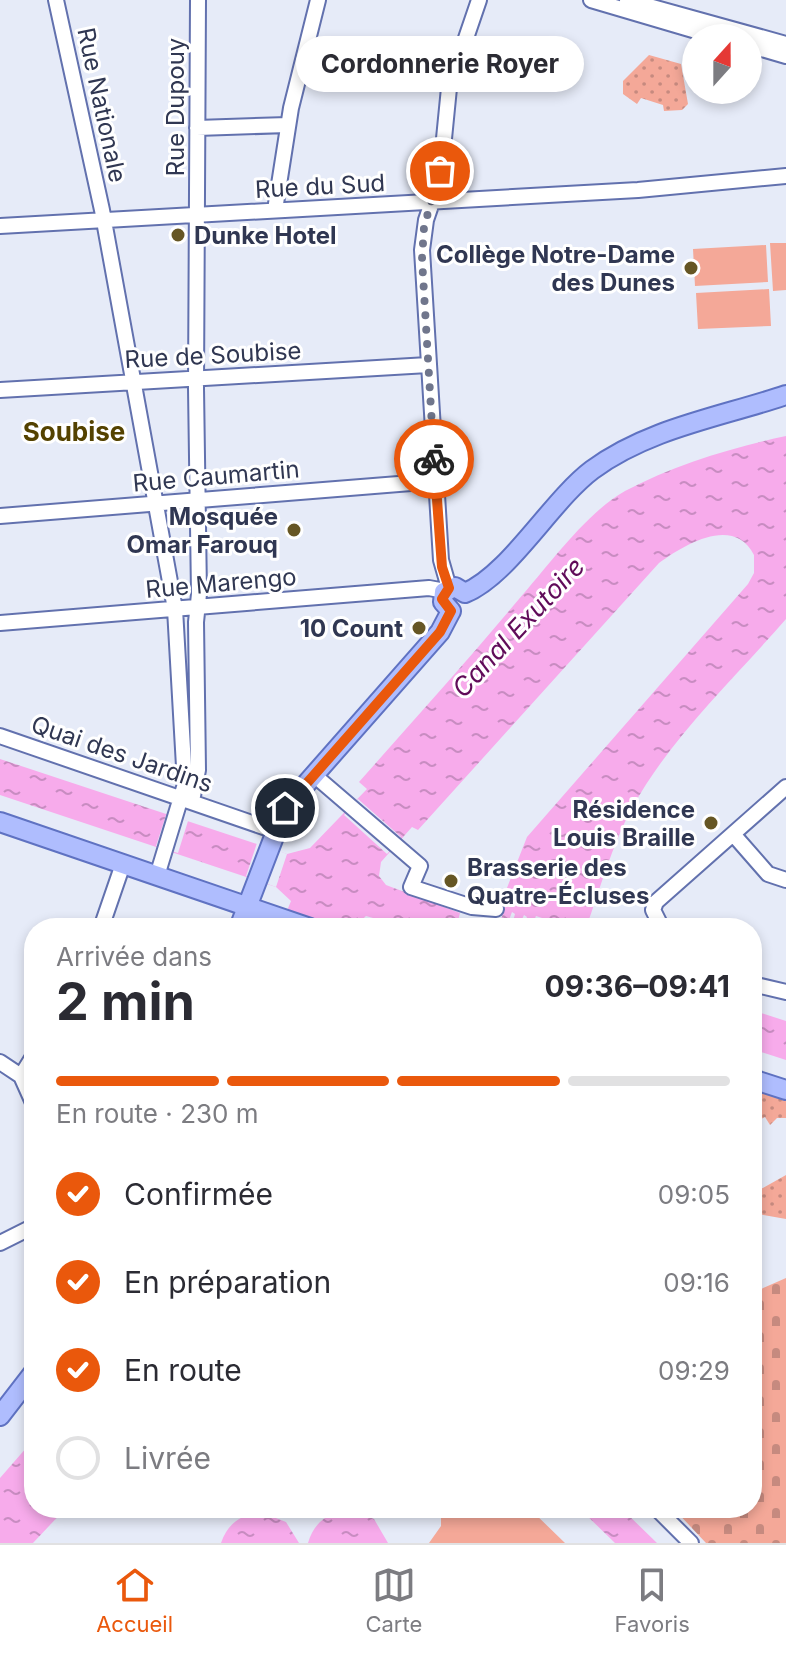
<!DOCTYPE html>
<html lang="fr">
<meta charset="utf-8">
<style>
body{margin:0;font-family:Inter,sans-serif;background:#f2f2f3;color:#2b2b33;height:100vh;display:flex;flex-direction:column;font-size:30px;white-space:nowrap}
*{box-sizing:border-box;margin:0}
p{font-size:26px;color:#7c7c81}
.icon{flex:none;width:44px;height:44px;fill:none;stroke:currentColor;stroke-width:2;stroke-linecap:round;stroke-linejoin:round}
.map{position:relative;flex:1;overflow:hidden}
.details{position:absolute;left:24px;top:918px;width:738px;height:600px;display:flex;flex-direction:column;background:#fff;border-radius:32px;box-shadow:0 4px 12px #0003}
.details>*{flex:none}
.needle{width:52px;rotate:21deg}
.fabs{position:absolute;left:682px;top:24px;display:grid;gap:16px}
.fabs a{display:grid;place-items:center;width:80px;height:80px;border-radius:50%;background:#fff;box-shadow:0 4px 12px #0003;font-size:40px}
.pin{position:absolute;display:grid;place-items:center;width:68px;height:68px;color:#fff;margin:-34px;border:4px solid #fff;border-radius:50%;box-shadow:0 2px 8px #0007}
.courier{position:absolute;display:grid;place-items:center;width:80px;height:80px;margin:-40px;border:6px solid #ea580c;border-radius:50%;background:#fff;color:#222;box-shadow:0 2px 10px #0007}
.bubble{position:absolute;height:56px;border-radius:28px;background:#fff;box-shadow:0 4px 12px #0003;font-size:26px;font-weight:700;line-height:56px;text-align:center}
.headline em{font-style:normal;font-weight:700}
.headline div{display:flex;flex-direction:column-reverse}
.headline{display:flex;align-items:center;justify-content:space-between;height:136px;padding:0 32px}
h1{font-size:52px;font-weight:700;line-height:60px}
.bar{display:grid;grid-template-columns:repeat(4,1fr);gap:12px 8px;align-content:center;height:96px;padding:0 32px}
.bar i{height:10px;border-radius:6px;background:#e1e1e2}
.bar .on{background:#ea580c}
.bar p{grid-column:span 4}
ol{padding:0 32px;list-style:none}
li{display:flex;align-items:center;gap:24px;height:88px}
li p{margin-inline-start:auto}
li .icon{padding:8px;border-radius:50%;background:#ea580c;color:#fff;stroke-width:4}
li:last-child{color:#7c7c81}
li i{width:44px;height:44px;border:4px solid #e1e1e2;border-radius:50%}
.tab-bar{display:flex;justify-content:space-around;align-items:center;height:112px;border-top:2px solid #e1e1e2;background:#fff;font-size:22px;color:#7c7c81}
.tab-bar a{display:grid;justify-items:center;gap:4px}
.tab-bar .on{color:#ea580c}
.map>svg:first-child{display:block}
.grass{fill:url(#grass-dots)}
.cemetery{fill:url(#cemetery-stones)}
.garden{fill:#f4a898}
.water{fill:url(#water-ripples)}
.pier{fill:#e6ebf8}
.lines{fill:none;stroke-linecap:round;stroke-linejoin:round}
.minor-casing{stroke:#6271ae;stroke-width:18}
.major-casing{stroke:#5f72c2;stroke-width:22}
.minor{stroke:#fff;stroke-width:14}
.major{stroke:#afbdfe;stroke-width:18}
.done{stroke:#70768c;stroke-width:8;stroke-dasharray:0 14.4}
.route{stroke:#ea580c;stroke-width:10}
.poi-dot{fill:#665624;stroke:#fff;stroke-width:3}
.labels{text-anchor:middle;dominant-baseline:central;stroke-width:6;stroke-linejoin:round;paint-order:stroke}
.street-label{font-size:24px;fill:#303752;stroke:#fff}
.poi-label{font-size:24px;font-weight:bold;fill:#303752;stroke:#fff;text-anchor:end}
.neighbourhood-label{font-size:26px;font-weight:bold;fill:#544200;stroke:#fff}
.water-label{font-size:26px;font-style:italic;fill:#600b59;stroke:#fff}
</style>
<div class="map">
<svg width="786" height="1543" viewBox="0 0 786 1543">
<defs>
<pattern id="grass-dots" width="8" height="8" patternUnits="userSpaceOnUse" patternTransform="scale(2)"><rect width="8" height="8" fill="#f4a898"/><path d="M2 2h.1M6 6h.1" fill="none" stroke="#c68a7f" stroke-width="1.8" stroke-linecap="round"/></pattern>
<pattern id="cemetery-stones" width="16" height="16" patternUnits="userSpaceOnUse" patternTransform="scale(2)"><rect width="16" height="16" fill="#f4a898"/><path d="M2 7V4a2 2 0 0 1 4 0v3zM10 15v-3a2 2 0 0 1 4 0v3z" fill="#c68a7f"/></pattern>
<pattern id="water-ripples" width="26" height="14" patternUnits="userSpaceOnUse" patternTransform="scale(2)"><rect width="26" height="14" fill="#f7abeb"/><path d="M2 4q2-2 4 0t4 0M15 11q2-2 4 0t4 0" fill="none" stroke="#c88cc1"/></pattern>
</defs>
<rect width="100%" height="100%" fill="#e6ebf8"/>
<!-- grass -->
<path class="grass" d="M 649,55 L 681,64 L 688,104 L 682,110 L 664,111 L 663,105 L 641,98 L 637,104 L 623,94 L 623,81 Z
M 752,1089 L 786,1101 L 786,1118 L 777,1118 L 770,1125 L 765,1117 L 752,1124 Z
M 786,1175 L 786,1219 L 752,1213 L 752,1194 Z"/>
<!-- cemetery -->
<path class="cemetery" d="M 786,1278 L 786,1543 L 706,1543 L 673,1508 L 752,1508 L 752,1293 Z"/>
<!-- garden -->
<path class="garden" d="M 770,243 L 786,243 L 786,290 L 773,291 Z
M 766,245 L 768,282 L 695,286 L 693,249 Z
M 769,289 L 771,326 L 698,329 L 696,293 Z
M 441,1508 L 529,1508 L 565,1543 L 429,1543 L 441,1526 Z"/>
<!-- water -->
<path class="water" d="M 786,436 L 786,619 C 733,680 671,737 632,808 C 612,845 600,889 586,928 L 572,928 L 536,916 L 531,928 L 523,928 L 527,917 L 524,915 L 518,928 L 511,928 L 515,914 L 512,912 L 506,928 L 499,928 L 505,905 L 501,903 L 527,837 L 748,584 L 754,573 L 754,555 C 734,515 685,544 659,563 L 418,830 L 412,827 L 381,862 L 379,876 L 386,885 L 460,913 L 458,921 L 476,928 L 408,928 L 366,916 L 353,928 L 280,928 L 291,901 L 276,887 L 0,795 L 0,759 L 287,854 L 310,848 L 367,789 L 359,782 C 413,721 467,661 519,599 C 548,566 587,512 625,491 C 674,465 733,447 786,436 Z
M 752,1010 L 786,1021 L 786,1060 L 752,1049 Z
M 34,1439 L 34,1508 L 66,1508 L 33,1543 L 0,1543 L 0,1478 Z
M 579,1508 L 621,1508 L 657,1543 L 615,1543 Z
M 351,1510 L 374,1519 L 388,1543 L 308,1543 C 314,1522 329,1511 351,1510 Z
M 263,1513 L 286,1522 L 299,1543 L 221,1543 C 228,1523 242,1513 263,1513 Z"/>
<!-- pier -->
<path class="pier" d="M 358,799 L 401,837 L 387,854 L 344,815 Z
M 166,815 L 188,821 L 178,853 L 156,846 Z
M 257,843 L 287,854 L 276,887 L 246,876 Z"/>
<g class="lines">
<defs>
<path id="minor" d="M 56,0 L 102,210 L 175,609 L 185,784 L 157,876
M 591,0 L 720,38
M 627,0 L 786,44
M 748,45 L 786,56
M 197,128 L 288,125
M 275,210 L 291,108 L 318,0
M 0,226 L 638,190 L 786,176
M 0,390 L 428,365
M 0,516 L 436,481
M 449,588 L 441,560 L 422,250 L 426,220 L 440,179 L 449,88 L 479,0
M 0,623 L 429,588 L 445,591
M 0,736 L 275,831
M 314,775 L 420,866 L 411,887 L 472,907 L 496,909
M 192,801 L 198,770 L 196,622 L 199,594 L 196,388 L 198,0
M 733,834 L 768,874 L 786,880
M 101,928 L 123,864
M 662,928 L 653,910 L 656,902 L 786,787
M 752,984 L 786,992
M 0,1062 L 21,1076 L 34,1105
M 21,1076 L 34,1055
M 0,1243 L 34,1226
M 656,1508 L 691,1543"/>
<path id="major" d="M 465,593 C 509,575 551,501 592,470 C 649,428 721,417 786,395
M 451,611 L 443,602 L 444,592 L 455,587 L 465,593
M 0,822 L 310,928
M 239,928 L 285,808 L 440,632 L 451,611
M 752,1079 L 786,1090
M 0,1416 L 34,1372"/>
</defs>
<!-- minor casing -->
<use href="#minor" class="minor-casing"/>
<!-- major casing -->
<use href="#major" class="major-casing"/>
<!-- minor -->
<use href="#minor" class="minor"/>
<!-- major -->
<use href="#major" class="major"/>
</g>
<g class="lines">
<!-- done -->
<path class="done" d="M 434,459 L 422,259 L 424,227 L 440,171"/>
<!-- route -->
<path class="route" d="M 285,808 L 440,632 L 451,611 L 442,599 L 449,588 L 442,567 L 434,459"/>
</g>
<!-- markers -->
<g class="poi-dot">
<circle cx="178" cy="235" r="8"/>
<circle cx="691" cy="268" r="8"/>
<circle cx="294" cy="530" r="8"/>
<circle cx="419" cy="628" r="8"/>
<circle cx="711" cy="823" r="8"/>
<circle cx="451" cy="881" r="8"/>
</g>
<g class="labels">
<!-- street labels -->
<g class="street-label">
<text transform="translate(102 105) rotate(78)">Rue Nationale</text>
<text transform="translate(175 107) rotate(-90)">Rue Dupouy</text>
<text transform="translate(320 186) rotate(-3)">Rue du Sud</text>
<text transform="translate(213 355) rotate(-3)">Rue de Soubise</text>
<text transform="translate(216 476) rotate(-5)">Rue Caumartin</text>
<text transform="translate(221 583) rotate(-5)">Rue Marengo</text>
<text transform="translate(122 754) rotate(19)">Quai des Jardins</text>
</g>
<!-- poi labels -->
<g class="poi-label">
<text x="194" y="235" text-anchor="start">Dunke Hotel</text>
<text x="675" y="254">Collège Notre-Dame<tspan x="675" dy="28">des Dunes</tspan></text>
<text x="278" y="516">Mosquée<tspan x="278" dy="28">Omar Farouq</tspan></text>
<text x="403" y="628">10 Count</text>
<text x="695" y="809">Résidence<tspan x="695" dy="28">Louis Braille</tspan></text>
<text x="467" y="867" text-anchor="start">Brasserie des<tspan x="467" dy="28">Quatre-Écluses</tspan></text>
</g>
<!-- neighbourhood labels -->
<g class="neighbourhood-label">
<text x="74" y="431">Soubise</text>
</g>
<!-- water labels -->
<g class="water-label">
<text transform="translate(518 627) rotate(-47)">Canal Exutoire</text>
</g>
</g>
</svg>
<div class="fabs">
<a><svg class="needle" viewBox="-14 -14 28 28"><path d="M0-13l5 13h-10z" fill="#e53935"/><path d="M0 13l5-13h-10z" fill="#7c7c81"/></svg></a>
</div>
<div class="pin" style="left:440px;top:171px;background:#ea580c"><svg class="icon" aria-label="bag" viewBox="0 0 24 24"><path d="M5 8h14l-1 12H6zM9 8a3 3 0 0 1 6 0"/></svg></div>
<div class="pin" style="left:285px;top:808px;background:#1f2937"><svg class="icon" aria-label="home" viewBox="0 0 24 24"><path d="M3 11l9-7 9 7M6 9v11h12V9"/></svg></div>
<div class="courier" style="left:434px;top:459px"><svg class="icon" aria-label="bike" viewBox="0 0 24 24"><circle cx="6" cy="16" r="4"/><circle cx="18" cy="16" r="4"/><path d="M6 16l4-8h5l3 8M10 8l3 8H6M13 5h3"/></svg></div>
<div class="bubble" style="left:296px;top:36px;width:288px">Cordonnerie Royer</div>
<section class="details">
<div class="headline"><div><h1>2 min</h1><p>Arrivée dans</p></div><em>09:36–09:41</em></div>
<div class="bar"><i class="on"></i><i class="on"></i><i class="on"></i><i></i><p>En route · 230 m</p></div>
<ol>
<li><svg class="icon" aria-label="check" viewBox="0 0 24 24"><path d="M5 12l5 5 9-10"/></svg>Confirmée<p>09:05</p></li>
<li><svg class="icon" aria-label="check" viewBox="0 0 24 24"><path d="M5 12l5 5 9-10"/></svg>En préparation<p>09:16</p></li>
<li><svg class="icon" aria-label="check" viewBox="0 0 24 24"><path d="M5 12l5 5 9-10"/></svg>En route<p>09:29</p></li>
<li><i></i>Livrée</li>
</ol>
</section>
</div>
<nav class="tab-bar">
<a class="on"><svg class="icon" aria-label="home" viewBox="0 0 24 24"><path d="M3 11l9-7 9 7M6 9v11h12V9"/></svg>Accueil</a>
<a><svg class="icon" aria-label="map" viewBox="0 0 24 24"><path d="M3 6l6-2 6 2 6-2v14l-6 2-6-2-6 2zM9 4v14M15 6v14"/></svg>Carte</a>
<a><svg class="icon" aria-label="saved" viewBox="0 0 24 24"><path d="M7 4h10v16l-5-4-5 4z"/></svg>Favoris</a>
</nav>
